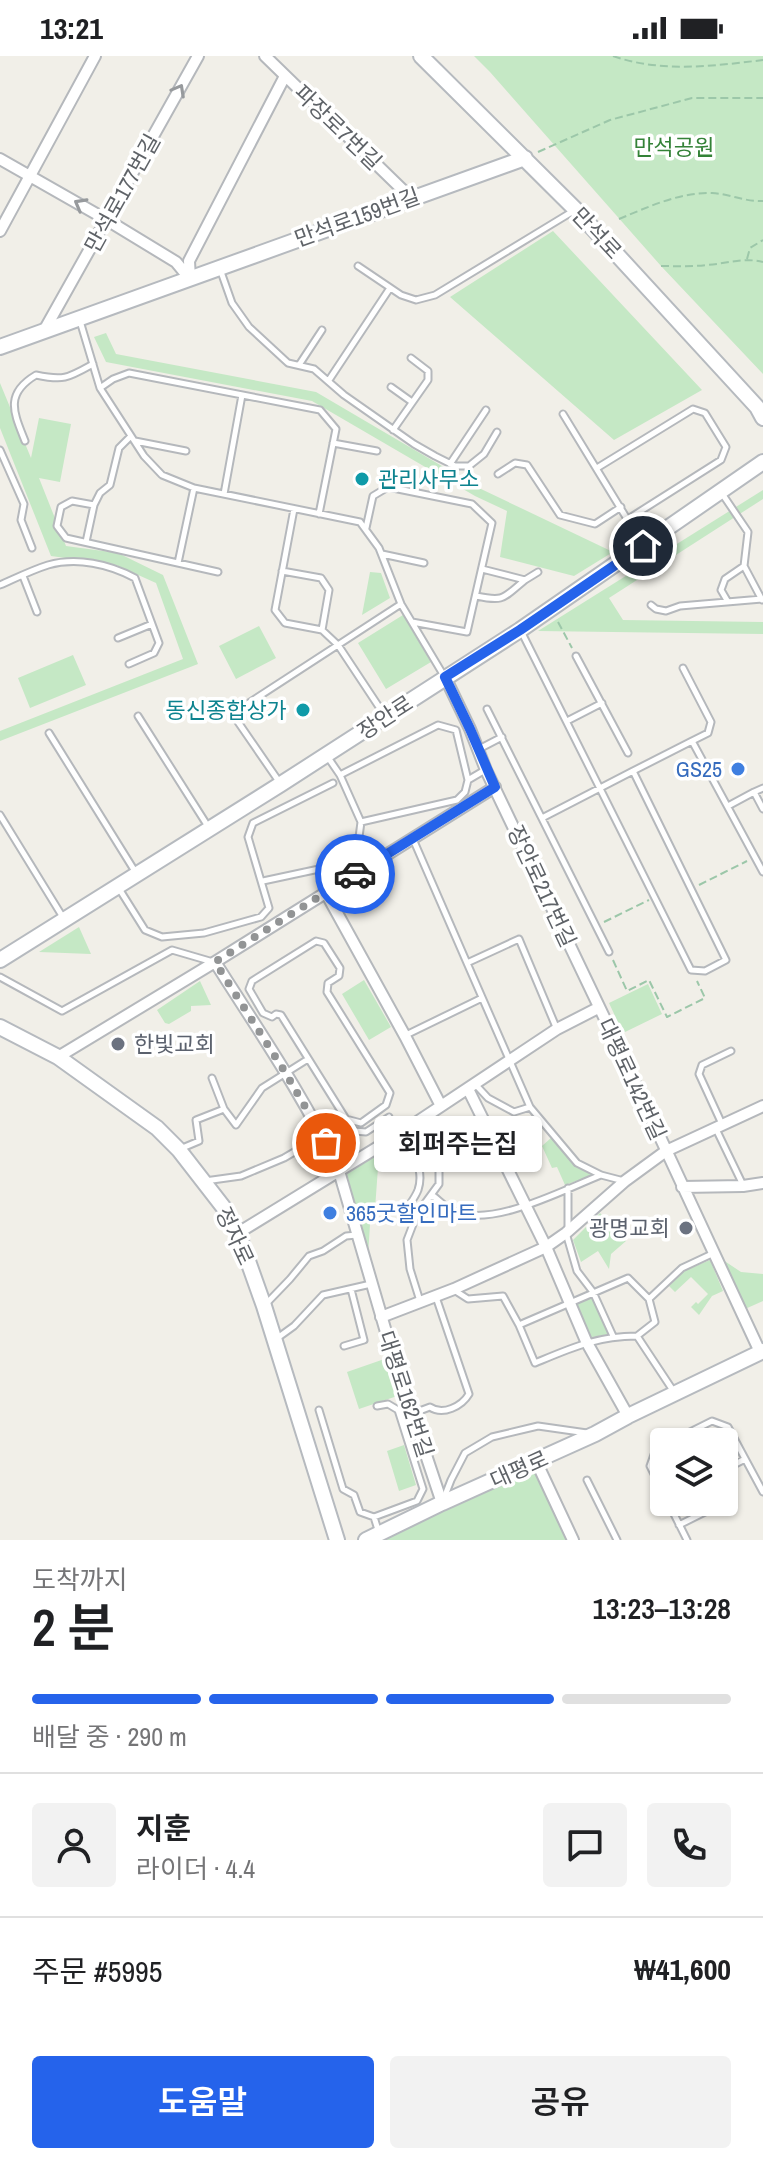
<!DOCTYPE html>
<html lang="ko">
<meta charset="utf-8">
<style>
body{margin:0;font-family:"Archivo Narrow","Noto Sans KR",sans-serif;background:#f2f2f2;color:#202124;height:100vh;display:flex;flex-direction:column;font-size:30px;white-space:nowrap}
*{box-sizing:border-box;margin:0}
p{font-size:26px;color:#757577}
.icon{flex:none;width:44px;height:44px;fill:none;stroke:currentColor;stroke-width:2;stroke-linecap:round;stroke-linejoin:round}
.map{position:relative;height:1484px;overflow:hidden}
.side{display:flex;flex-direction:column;background:#fff;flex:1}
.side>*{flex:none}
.buttons{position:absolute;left:650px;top:1372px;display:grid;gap:16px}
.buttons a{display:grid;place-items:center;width:88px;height:88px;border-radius:8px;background:#fff;box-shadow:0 2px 6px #0004;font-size:40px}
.pin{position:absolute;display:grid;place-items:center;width:68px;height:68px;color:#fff;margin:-34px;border:4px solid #fff;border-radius:50%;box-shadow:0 2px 8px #0007}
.courier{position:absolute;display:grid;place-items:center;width:80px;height:80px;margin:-40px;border:6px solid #2563eb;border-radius:50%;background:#fff;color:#222;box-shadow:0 2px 10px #0007}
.bubble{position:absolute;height:56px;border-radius:8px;background:#fff;box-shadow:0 2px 6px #0004;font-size:26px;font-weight:600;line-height:56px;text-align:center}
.head em{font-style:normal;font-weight:600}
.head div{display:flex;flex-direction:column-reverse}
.head{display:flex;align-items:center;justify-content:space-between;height:136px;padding:0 32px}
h1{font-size:52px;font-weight:600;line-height:60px}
.bar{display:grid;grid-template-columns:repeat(4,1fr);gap:12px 8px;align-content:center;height:96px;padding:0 32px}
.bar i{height:10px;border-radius:6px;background:#e0e0e0}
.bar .active{background:#2563eb}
.bar p{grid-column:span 4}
.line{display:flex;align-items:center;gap:20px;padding:0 32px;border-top:2px solid #e0e0e0}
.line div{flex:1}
.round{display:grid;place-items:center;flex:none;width:84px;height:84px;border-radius:8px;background:#f2f2f2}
.action{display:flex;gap:16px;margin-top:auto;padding:16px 32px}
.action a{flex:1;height:92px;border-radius:8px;background:#2563eb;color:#fff;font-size:32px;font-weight:600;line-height:92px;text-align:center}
.action a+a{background:#f2f2f2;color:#202124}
.status{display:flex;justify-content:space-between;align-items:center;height:56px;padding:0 40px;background:#fff;direction:ltr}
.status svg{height:22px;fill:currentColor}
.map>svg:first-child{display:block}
.green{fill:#c5e8c5}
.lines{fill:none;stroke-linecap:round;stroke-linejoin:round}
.lane-casing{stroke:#b5b8bc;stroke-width:9}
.street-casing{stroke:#b5b8bc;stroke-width:14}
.secondary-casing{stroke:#b6babf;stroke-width:18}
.path{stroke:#9cc7a9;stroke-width:2;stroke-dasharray:8 4;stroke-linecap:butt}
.lane{stroke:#fff;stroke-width:5}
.street{stroke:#fff;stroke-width:10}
.secondary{stroke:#fff;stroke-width:14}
.oneway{stroke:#979a9d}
.done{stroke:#929495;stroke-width:8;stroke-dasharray:0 14.4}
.route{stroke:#2563eb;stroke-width:10}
.culture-dot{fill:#0f9aa8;stroke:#fff;stroke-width:3}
.shop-dot{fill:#3f7fe0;stroke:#fff;stroke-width:3}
.worship-dot{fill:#6b7280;stroke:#fff;stroke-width:3}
.labels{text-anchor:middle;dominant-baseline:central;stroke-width:7;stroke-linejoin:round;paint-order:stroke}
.street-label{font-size:22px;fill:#5f6368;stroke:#fff}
.park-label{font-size:22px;fill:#348238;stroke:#fff}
.culture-label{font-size:22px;fill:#0d838f;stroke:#fff;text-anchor:start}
.shop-label{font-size:22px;fill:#366cbe;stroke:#fff;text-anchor:end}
.worship-label{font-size:22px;fill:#5b616d;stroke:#fff;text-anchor:start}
</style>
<div class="status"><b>13:21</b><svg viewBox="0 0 49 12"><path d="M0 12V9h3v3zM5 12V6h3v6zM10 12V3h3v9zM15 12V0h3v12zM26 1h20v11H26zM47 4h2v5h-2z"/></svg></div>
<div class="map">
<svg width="763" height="1484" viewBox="0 0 763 1484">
<rect width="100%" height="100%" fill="#f1efe8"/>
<!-- green -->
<path class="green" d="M 474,0 L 763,0 L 763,318 L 661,210 L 490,16 Z
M 553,175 L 702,334 L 614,384 L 450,241 Z
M 106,277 L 116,298 L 316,336 L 481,433 L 613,496 L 574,520 L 500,501 L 507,455 L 475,440 L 312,345 L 106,306 L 94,281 Z
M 0,327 L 31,402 L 39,362 L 71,368 L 60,426 L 39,422 L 66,490 L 118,497 L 163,519 L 198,608 L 0,685 L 0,675 L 183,603 L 156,527 L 116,509 L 51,500 L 0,372 Z
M 763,434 L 763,443 L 609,542 L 623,564 L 763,566 L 763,578 L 538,575 Z
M 370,516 L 381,517 L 390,542 L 362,559 Z
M 403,559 L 431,606 L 386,633 L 358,587 Z
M 259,570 L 276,602 L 236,623 L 219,590 Z
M 73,599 L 86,629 L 30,652 L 18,622 Z
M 79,871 L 91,898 L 39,896 Z
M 364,924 L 391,971 L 369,984 L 342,938 Z
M 200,925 L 211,949 L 191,950 L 191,955 L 169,968 L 165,967 L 157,954 Z
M 648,928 L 662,958 L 623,977 L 609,947 Z
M 552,1081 L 574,1109 L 593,1119 L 565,1129 L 557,1111 L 552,1112 L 542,1090 Z
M 379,1098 L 375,1153 L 371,1153 L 368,1200 L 347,1118 Z
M 600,1157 L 626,1185 L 611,1198 L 609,1213 L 598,1195 L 581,1206 L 573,1184 Z
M 710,1204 L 723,1235 L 712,1240 L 699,1259 L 691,1251 L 696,1246 L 698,1248 L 708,1238 L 691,1221 L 675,1236 L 669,1230 L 684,1215 Z
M 723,1204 L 741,1216 L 763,1218 L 763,1245 L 745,1253 Z
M 592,1239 L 609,1278 L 588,1282 L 573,1248 Z
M 393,1300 L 406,1337 L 359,1353 L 347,1316 Z
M 404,1389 L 416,1429 L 399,1435 L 387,1395 Z
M 535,1410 L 570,1484 L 373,1484 Z"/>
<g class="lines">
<defs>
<path id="lane" d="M 358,210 L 401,239 L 416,244 L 435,239 L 575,154
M 220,213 L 232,247 L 249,271 L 288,307 L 314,313 L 344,339 L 414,388 L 435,400 L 455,410 L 469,410 L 484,398 L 497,376
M 80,265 L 100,332 L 144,400 L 162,419 L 194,432 L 360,466 L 379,492 L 401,548 L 444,620
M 299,309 L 322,274
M 329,324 L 390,232
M 391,331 L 412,346
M 100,332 L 113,323 L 129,317 L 320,354 L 336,373 L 319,458
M 563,358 L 643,489
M 393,374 L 428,324 L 428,315 L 411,302
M 131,380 L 119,392 L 110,429 L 100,437 L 94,449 L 72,445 L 61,451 L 57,470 L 66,482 L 218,516
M 25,385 C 14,357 4,338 36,319 C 64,325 68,322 93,308
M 135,385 L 186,395
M 333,387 L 377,395
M 0,394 L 24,448 L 21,464 L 32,492
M 450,408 L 486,354
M 597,412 L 693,353 L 705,357 L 726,391 L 721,404 L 628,463
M 498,418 L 515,407 L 527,409 L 560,459 L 595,468 L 621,451
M 721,436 L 748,476 L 744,510 L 725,523 L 721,534 L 728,546
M 224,438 L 242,339
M 294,453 L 275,554 L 285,567 L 322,574 L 338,589 L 385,660
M 366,472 L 373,440 L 388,431 L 472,448 L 492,467 L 467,576 L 412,566
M 86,486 L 94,449
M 382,498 L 424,507
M 178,507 L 194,432
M 744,510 L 762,544
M 282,515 L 321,522 L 329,534 L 322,574
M 23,520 L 37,556
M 525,524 L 538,516
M 0,529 C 16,522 32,514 48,509 C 77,501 109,508 135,522 L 152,568 L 118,582
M 476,540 C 505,546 503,542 525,524 L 482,513
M 651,549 L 656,553 L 666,555 L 680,550 L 762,543
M 521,575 C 578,687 635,800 691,914 L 705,915 L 726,904 L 633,715 L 542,762
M 576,600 L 628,697
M 129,608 L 154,597 L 159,587 L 152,568
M 683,612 L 711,666 L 708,677 L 692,685
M 487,653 L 609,896
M 138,660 L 209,772
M 567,665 L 602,647
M 49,677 L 136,817
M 479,693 L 502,681
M 633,715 L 692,685 L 763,816
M 340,719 L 438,669 L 456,674 L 468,724
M 280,727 L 238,666 L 241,652 L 401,548
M 754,736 L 763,732
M 728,750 L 754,736 L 763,753
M 0,759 L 64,863
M 361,766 L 457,744 L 465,736 L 468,724 L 485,714
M 413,783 L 467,907
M 263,825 L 347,807 L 357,796 L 361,766 L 340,719 L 327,700
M 118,831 L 145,874 L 162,881 L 204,877 L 261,861 L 269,852 L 248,781 L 253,767 L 333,727
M 316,885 L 324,887 L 340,912 L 339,920 L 328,927 L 327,936 L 390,1037 L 386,1049 L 361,1067 L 346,1063 L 281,959 L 276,958 L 272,961 L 263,957 L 249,933 L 252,925 Z
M 0,921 L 62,955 L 172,894 L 213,906
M 556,971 L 519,883 L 467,907 L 530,1051 L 577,1107 L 601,1119 L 624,1125
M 406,979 L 482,942
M 212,1022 L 224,1053 L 236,1069 L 262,1032 L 308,1003
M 475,1028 L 488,1042 L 514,1056 L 530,1051
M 346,1064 L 354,1075 L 366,1076 L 389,1061
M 419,1067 L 430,1079 L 439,1110 L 439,1128 L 417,1158 L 407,1184 L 410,1213 L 420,1245
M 722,1068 L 699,1018 L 702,1009 L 731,995
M 716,1073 L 743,1129
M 396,1080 C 412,1092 425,1113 418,1134 C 415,1142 408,1150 404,1158
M 180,1093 L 199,1085 L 196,1064 L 224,1053
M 205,1125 L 241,1120 L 284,1102 L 301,1092 L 324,1087
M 432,1139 C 439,1144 445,1151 452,1154 C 489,1174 565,1133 601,1119
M 568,1174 L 568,1132
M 566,1177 L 577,1215 L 593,1236 L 613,1280
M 454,1234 L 468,1243 L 503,1240 L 519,1269 L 628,1222 L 649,1243
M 265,1249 L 290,1223 L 309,1200 L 323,1195 L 346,1180 L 357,1179
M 519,1269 L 535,1307 C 571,1292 597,1280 637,1280
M 637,1280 L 655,1266 L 649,1243 L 682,1212 L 714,1197
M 637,1280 L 674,1336
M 276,1283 L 294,1270 L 323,1239 L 371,1228
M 344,1290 L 364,1284 L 351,1233
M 377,1350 L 388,1348 L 398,1354 L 409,1350
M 319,1354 L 343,1433 L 354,1439 L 360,1456 L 374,1461 L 379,1477
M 414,1357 L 430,1351 C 443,1360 462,1350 469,1338 L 436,1241
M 670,1386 L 712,1365 L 728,1371 L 763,1436
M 664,1389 L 656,1393 L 650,1410 L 664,1438
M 724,1414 L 745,1403
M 587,1424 L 617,1484
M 444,1442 L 451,1424 L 465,1397 L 492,1381 L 538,1370 L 587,1377
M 668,1446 L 687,1484
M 374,1461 L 417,1445 L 423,1433 L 398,1354
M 679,1469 L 715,1451 L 718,1446"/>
<path id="street" d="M 265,0 L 411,142
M 0,103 L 107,164 L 176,206 L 190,223
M 0,175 L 95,0
M 190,223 L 189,205 L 285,20
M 45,273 L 198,0
M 445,621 L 470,673 L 486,714 L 614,982 L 760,1296
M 326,837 L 405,980 L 441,1050
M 215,906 C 258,974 305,1041 339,1115 L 393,1300 L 442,1447
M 58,1001 L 215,906 L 495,731
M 468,1033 L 546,1191 L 586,1285 L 628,1360
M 682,1131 L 743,1130 L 763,1127
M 238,1177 L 396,1080 L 557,973 L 598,952
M 381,1261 L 454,1233 L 546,1191 L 566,1177 L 625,1125 L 666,1095 L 763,1050
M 536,1405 L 573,1484"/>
<path id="secondary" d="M 421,0 L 576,154 L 757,351 L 763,362
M 0,291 L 525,102
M 0,904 L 281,728 L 520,574 L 763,406
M 0,971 L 58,1001 L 157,1072 L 179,1094 L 224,1152 L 238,1177 L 264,1250 L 337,1484
M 366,1484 L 442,1447 L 595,1378 L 628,1360 L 763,1295"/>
</defs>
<!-- lane casing -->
<use href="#lane" class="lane-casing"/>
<!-- street casing -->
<use href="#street" class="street-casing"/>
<!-- secondary casing -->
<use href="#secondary" class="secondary-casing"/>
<!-- path -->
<path class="path" d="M 613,0 C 661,17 714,10 763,4
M 538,96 L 610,64 L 692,42 L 763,42
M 619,163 C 648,151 680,136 712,137 C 730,138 745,146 763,145
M 747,203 L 750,192 L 763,184
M 661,210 C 676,210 691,211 706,209 C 726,208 743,201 763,206
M 558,566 L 572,592
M 699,829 L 747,805
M 604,866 L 649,844
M 613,904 L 627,935 L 649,924 L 667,961 L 705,942 L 697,925"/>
<!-- lane -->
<use href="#lane" class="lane"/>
<!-- street -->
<use href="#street" class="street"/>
<!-- secondary -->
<use href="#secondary" class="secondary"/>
</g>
<!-- one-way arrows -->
<defs><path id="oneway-chevron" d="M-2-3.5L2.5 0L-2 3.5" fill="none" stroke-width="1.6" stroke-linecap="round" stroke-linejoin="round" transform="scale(2)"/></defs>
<g class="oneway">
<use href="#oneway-chevron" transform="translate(179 34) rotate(-61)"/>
<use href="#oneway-chevron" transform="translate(80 148) rotate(-151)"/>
</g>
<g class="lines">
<!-- done -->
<path class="done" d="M 326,1087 L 285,1016 L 215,906 L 355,818"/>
<!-- route -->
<path class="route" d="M 355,818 L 495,731 L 470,673 L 445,621 L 520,574 L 643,490"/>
</g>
<!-- markers -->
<g class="culture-dot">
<circle cx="362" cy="423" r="8"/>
<circle cx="303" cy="654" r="8"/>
</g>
<g class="shop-dot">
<circle cx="738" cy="713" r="8"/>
<circle cx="330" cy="1157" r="8"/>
</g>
<g class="worship-dot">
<circle cx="118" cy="988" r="8"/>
<circle cx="686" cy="1172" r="8"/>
</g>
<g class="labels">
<!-- street labels -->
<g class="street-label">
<text transform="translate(338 71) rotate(44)">파장로7번길</text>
<text transform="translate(122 137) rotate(-61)">만석로177번길</text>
<text transform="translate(357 161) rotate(-20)">만석로159번길</text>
<text transform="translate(597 177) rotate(47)">만석로</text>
<text transform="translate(385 661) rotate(-33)">장안로</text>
<text transform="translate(542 830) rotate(65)">장안로217번길</text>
<text transform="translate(632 1023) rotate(65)">대평로142번길</text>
<text transform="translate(235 1180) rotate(65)">정자로</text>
<text transform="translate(406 1338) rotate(72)">대평로162번길</text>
<text transform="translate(519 1413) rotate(-24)">대평로</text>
</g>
<!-- park labels -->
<g class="park-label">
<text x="674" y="91">만석공원</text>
</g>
<!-- culture labels -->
<g class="culture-label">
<text x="378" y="423">관리사무소</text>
<text x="287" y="654" text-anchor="end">동신종합상가</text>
</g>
<!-- shop labels -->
<g class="shop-label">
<text x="722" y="713">GS25</text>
<text x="346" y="1157" text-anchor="start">365굿할인마트</text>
</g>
<!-- worship labels -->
<g class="worship-label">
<text x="134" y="988">한빛교회</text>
<text x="670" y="1172" text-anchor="end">광명교회</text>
</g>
</g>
</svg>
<div class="buttons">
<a><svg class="icon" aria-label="layers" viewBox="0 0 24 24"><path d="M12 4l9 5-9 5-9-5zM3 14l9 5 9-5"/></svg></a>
</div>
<div class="pin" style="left:326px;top:1087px;background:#ea580c"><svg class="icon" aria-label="bag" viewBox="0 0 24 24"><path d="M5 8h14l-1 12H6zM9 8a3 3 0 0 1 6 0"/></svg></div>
<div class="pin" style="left:643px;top:490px;background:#1f2937"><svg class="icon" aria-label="home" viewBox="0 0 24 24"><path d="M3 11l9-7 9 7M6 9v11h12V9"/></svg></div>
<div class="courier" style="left:355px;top:818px"><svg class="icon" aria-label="car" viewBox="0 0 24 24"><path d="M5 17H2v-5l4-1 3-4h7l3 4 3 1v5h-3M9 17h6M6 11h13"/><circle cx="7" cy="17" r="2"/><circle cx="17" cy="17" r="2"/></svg></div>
<div class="bubble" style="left:374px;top:1060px;width:168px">회퍼주는집</div>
</div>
<section class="side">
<div class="head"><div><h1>2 분</h1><p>도착까지</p></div><em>13:23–13:28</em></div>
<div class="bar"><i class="active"></i><i class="active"></i><i class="active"></i><i></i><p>배달 중 · 290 m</p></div>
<div class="line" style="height:144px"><a class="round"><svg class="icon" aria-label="person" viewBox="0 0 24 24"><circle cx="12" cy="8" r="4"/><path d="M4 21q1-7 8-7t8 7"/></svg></a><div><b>지훈</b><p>라이더 · 4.4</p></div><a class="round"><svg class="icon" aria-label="chat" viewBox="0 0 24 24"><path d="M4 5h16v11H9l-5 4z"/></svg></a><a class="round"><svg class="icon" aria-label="phone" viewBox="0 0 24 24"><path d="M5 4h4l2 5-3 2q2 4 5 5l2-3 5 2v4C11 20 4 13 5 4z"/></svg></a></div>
<div class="line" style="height:104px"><div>주문 #5995</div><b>₩41,600</b></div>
<div class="action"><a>도움말</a><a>공유</a></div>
</section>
